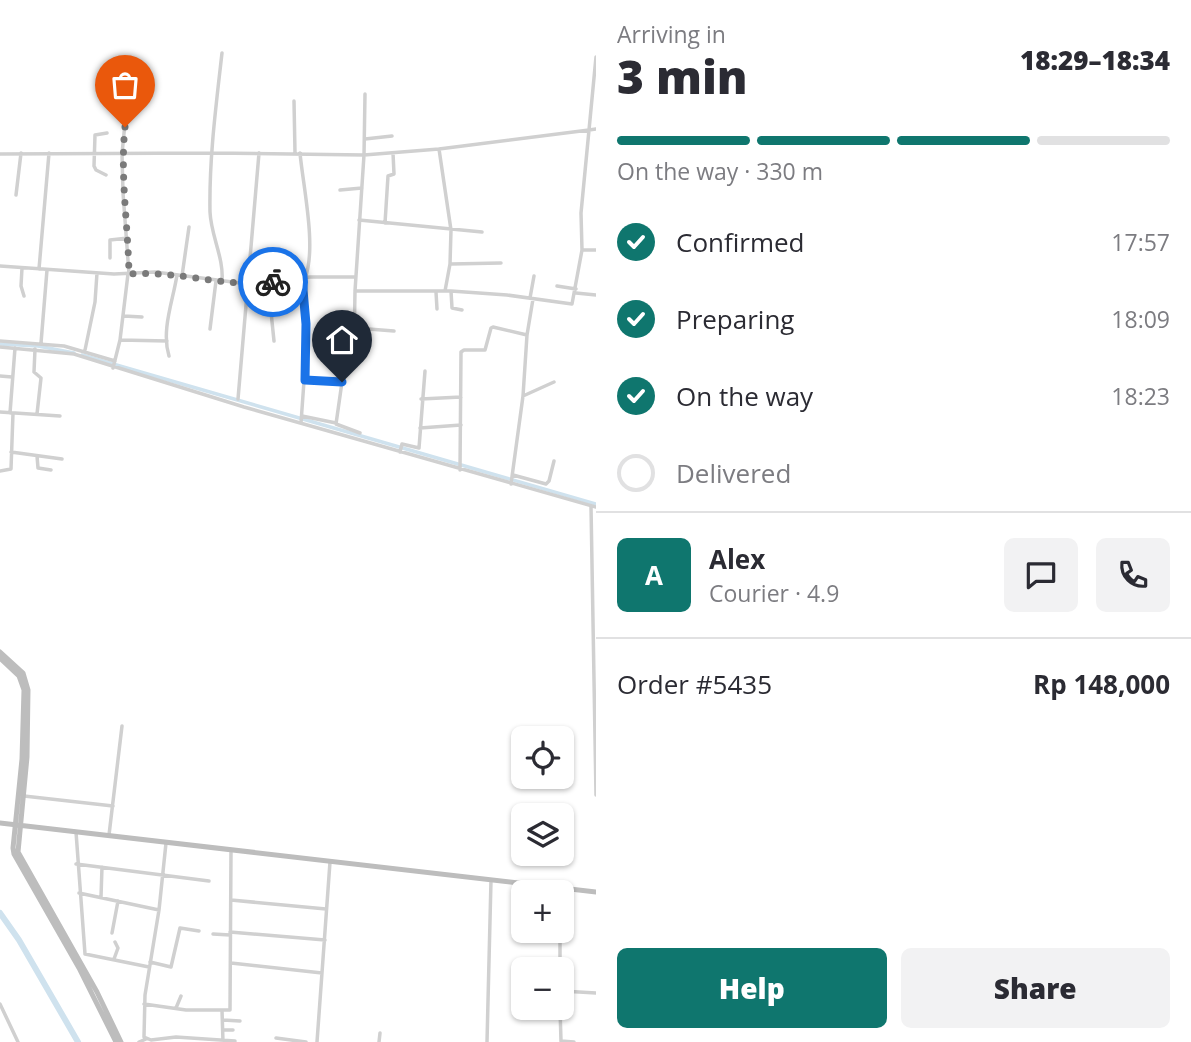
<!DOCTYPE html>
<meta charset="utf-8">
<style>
body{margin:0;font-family:"Open Sans",sans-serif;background:#f2f2f3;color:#2b2b33;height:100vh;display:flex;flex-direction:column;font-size:26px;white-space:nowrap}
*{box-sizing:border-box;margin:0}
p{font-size:23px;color:#7c7c81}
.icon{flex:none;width:38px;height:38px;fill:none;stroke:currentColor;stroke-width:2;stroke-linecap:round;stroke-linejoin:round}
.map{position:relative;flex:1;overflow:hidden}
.side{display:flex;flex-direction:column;background:#fff;width:595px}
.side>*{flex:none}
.tools{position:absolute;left:511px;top:726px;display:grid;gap:14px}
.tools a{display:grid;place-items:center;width:63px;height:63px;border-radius:10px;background:#fff;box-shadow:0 2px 5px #0004;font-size:35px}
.pin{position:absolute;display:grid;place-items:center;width:60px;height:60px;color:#fff;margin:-72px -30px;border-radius:50% 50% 50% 0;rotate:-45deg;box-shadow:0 0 7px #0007}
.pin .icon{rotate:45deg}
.courier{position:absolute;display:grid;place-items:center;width:70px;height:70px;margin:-35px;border:5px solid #1a73e8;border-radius:50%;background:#fff;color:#222;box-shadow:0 2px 9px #0007}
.headline em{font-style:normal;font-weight:800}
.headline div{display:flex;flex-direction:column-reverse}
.headline{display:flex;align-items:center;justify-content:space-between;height:119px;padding:0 21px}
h1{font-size:46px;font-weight:800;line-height:52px}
.bar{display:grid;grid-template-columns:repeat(4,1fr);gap:10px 7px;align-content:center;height:84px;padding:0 21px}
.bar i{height:9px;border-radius:5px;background:#e1e1e2}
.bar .current{background:#0f766e}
.bar p{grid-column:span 4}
.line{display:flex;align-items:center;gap:18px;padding:0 21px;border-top:2px solid #e1e1e2}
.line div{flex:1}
.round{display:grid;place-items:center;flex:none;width:74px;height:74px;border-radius:10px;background:#f2f2f3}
ol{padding:0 21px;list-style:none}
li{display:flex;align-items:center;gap:21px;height:77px}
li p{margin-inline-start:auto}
li .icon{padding:7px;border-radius:50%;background:#0f766e;color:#fff;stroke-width:4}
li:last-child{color:#7c7c81}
li i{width:38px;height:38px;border:4px solid #e1e1e2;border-radius:50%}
.button{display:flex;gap:14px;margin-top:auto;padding:14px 21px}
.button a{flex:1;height:80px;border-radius:10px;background:#0f766e;color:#fff;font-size:28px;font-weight:800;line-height:80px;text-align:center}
.button a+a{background:#f2f2f3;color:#2b2b33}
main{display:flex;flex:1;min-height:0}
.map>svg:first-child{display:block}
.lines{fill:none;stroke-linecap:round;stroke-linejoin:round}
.canal{stroke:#cfe2ee;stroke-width:3.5}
.river{stroke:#cfe2ee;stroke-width:6}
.street{stroke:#d0d0d0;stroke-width:3.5}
.secondary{stroke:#bdbdbd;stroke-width:5}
.done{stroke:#7a7a7a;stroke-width:7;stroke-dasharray:0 12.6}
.route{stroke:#1a73e8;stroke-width:9}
</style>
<main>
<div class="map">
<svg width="596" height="1042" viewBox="0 0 596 1042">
<rect width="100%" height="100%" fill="#fff"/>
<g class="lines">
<!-- canal -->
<path class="canal" d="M 0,344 L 38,346 L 74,353
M 82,355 L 596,504"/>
<!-- river -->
<path class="river" d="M 0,913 L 19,940 L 78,1042"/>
<!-- street -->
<path class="street" d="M 222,53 C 216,106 209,159 210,212 C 211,236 224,258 222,281
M 365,94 L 364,155 L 355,291 L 451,291 L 507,295 L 572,304 L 582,250 L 581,213 L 589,130 L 596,129
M 294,101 L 295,153
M 365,139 L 392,136
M 439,149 L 451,230 L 450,264 L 445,291
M 300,153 C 303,186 317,248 305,278
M 0,154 L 211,153 L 364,155 L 439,149 L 589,130 L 596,57
M 106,175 L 96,170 L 94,166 L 95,135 L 107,133
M 340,190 L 362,188
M 16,195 L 21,153
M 359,220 L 482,232
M 385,223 L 388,176 L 394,174 L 393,153
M 582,250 L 596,250
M 110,258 L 110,240 L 128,238
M 451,264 L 501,263
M 0,266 L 114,274 L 155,272 L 248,284 L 310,277 L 355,277
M 22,268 L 21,286 L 24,296
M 39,269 L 49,153
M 129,274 L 123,193 L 122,154 L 127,102 L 129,95 L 147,94 L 151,90
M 182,276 L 189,227
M 268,283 L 274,341
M 557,286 L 576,289
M 355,291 L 354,348 L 342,382 L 336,424 L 360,433
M 451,291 L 452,308 L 462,310
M 436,292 L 437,309
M 576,293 L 596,295
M 530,298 L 534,276
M 124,316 L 142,317
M 356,328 L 394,331
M 210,329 L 216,281
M 120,340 L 167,341
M 0,341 L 64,346 L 115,361
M 41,343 L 47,270
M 0,347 L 74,354 L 244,407 L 596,507
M 35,349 L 34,372 L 41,378 L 37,414
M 85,350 L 95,302 L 97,273
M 169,356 C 161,330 173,301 177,275
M 113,368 L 120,340 L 128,274
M 0,376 L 12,377
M 305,380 L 342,382
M 523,396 L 554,382
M 238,399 L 259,153
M 421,399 L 461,397
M 0,412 L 60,416
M 10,413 L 15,348
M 302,416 L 336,423
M 301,423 L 306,353 L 302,279
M 420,428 L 461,425
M 11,452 L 62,459
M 400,452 L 402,444 L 419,448 L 425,371
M 37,456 L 38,468 L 51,470
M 460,470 L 461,352 L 464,350 L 485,350 L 491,328 L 493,327 L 527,335
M 0,471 L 11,469 L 13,413
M 513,475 L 546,484 L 549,481 L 554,461
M 511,484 L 523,396 L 527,335 L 533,299
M 591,506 L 596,795
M 24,796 L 113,806
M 76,832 L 85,954
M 109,835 L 122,726
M 166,843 L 159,910 L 145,995 L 144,1037 L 151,1040 L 176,1037 L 235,1041
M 76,864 L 209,881
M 79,893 L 159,910
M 101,897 L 102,867
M 231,900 L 326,909
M 230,932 L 325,940
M 112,933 L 118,901
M 213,934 L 230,935
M 85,954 L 149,967
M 114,959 L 118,948 L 115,942
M 150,962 L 171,967 L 180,928 L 199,931
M 231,963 L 322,973
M 560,970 L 560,931
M 562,991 L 596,993
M 0,1004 L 18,1042
M 144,1004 L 186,1010 L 230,1010 L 231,851
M 176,1008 L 181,996
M 560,1008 L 561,1041 L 574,1042
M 222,1010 L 223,1042
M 223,1020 L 240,1021
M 223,1030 L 233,1030
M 276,1038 L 306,1042
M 139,1042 L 146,1039
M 317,1042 L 330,862
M 379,1042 L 380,1033
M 487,1042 L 491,880"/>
<!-- secondary -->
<path class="secondary" d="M 0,652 L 23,673 L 28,690 L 27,757 L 18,852 L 97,992 L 121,1042
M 0,658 L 19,676 L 24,690 L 22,759 L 13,848 L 14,854 L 79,968 L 116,1042
M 0,823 L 596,892"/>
</g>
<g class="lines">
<!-- done -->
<path class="done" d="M 125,127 C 120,176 128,224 129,274 C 178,270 224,288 273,282"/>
<!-- route -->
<path class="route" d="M 273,282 L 302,279 L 306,324 L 305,380 L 342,382"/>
</g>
</svg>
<div class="tools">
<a><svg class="icon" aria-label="locate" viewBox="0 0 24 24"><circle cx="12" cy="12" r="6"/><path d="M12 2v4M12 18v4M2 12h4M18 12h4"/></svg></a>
<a><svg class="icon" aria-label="layers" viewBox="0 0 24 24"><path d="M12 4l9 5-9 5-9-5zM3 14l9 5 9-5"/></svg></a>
<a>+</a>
<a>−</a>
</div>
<div class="pin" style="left:125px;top:127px;background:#ea580c"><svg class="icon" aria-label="bag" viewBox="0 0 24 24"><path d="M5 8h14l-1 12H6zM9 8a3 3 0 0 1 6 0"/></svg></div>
<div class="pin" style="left:342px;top:382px;background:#1f2937"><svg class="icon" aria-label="home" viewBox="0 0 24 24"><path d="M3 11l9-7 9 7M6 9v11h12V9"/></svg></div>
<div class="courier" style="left:273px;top:282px"><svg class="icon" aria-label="bike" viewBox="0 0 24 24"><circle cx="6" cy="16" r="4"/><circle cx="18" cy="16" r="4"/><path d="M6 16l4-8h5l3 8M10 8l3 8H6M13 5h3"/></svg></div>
</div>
<section class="side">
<div class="headline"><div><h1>3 min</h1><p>Arriving in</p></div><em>18:29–18:34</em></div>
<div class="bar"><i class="current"></i><i class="current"></i><i class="current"></i><i></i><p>On the way · 330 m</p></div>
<ol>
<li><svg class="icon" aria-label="check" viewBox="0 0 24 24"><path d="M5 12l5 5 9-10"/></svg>Confirmed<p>17:57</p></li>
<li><svg class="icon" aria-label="check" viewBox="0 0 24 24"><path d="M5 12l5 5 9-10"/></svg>Preparing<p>18:09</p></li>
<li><svg class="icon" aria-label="check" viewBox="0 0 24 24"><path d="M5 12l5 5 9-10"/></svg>On the way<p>18:23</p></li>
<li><i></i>Delivered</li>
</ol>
<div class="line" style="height:126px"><b class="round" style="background:#0f766e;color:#fff">A</b><div><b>Alex</b><p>Courier · 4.9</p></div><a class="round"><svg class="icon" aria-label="chat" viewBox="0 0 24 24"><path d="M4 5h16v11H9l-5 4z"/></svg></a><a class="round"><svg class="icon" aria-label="phone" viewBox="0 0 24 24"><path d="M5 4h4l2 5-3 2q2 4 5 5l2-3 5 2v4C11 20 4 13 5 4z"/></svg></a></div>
<div class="line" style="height:91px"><div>Order #5435</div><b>Rp 148,000</b></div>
<div class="button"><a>Help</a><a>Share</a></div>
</section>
</main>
